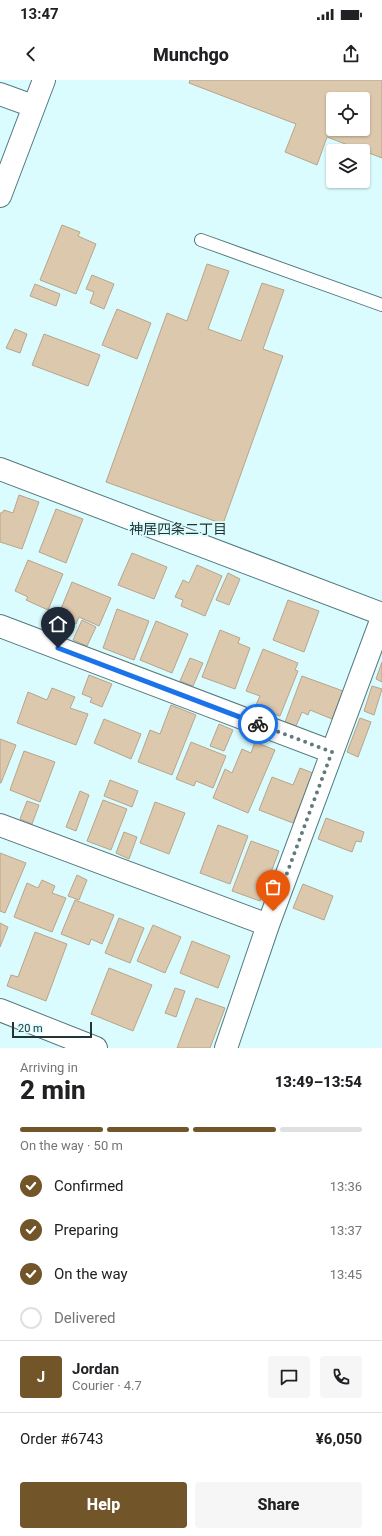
<!DOCTYPE html>
<meta charset="utf-8">
<style>
body{margin:0;font-family:Roboto,"Noto Sans JP",sans-serif;background:#f6f6f6;color:#202124;height:100vh;display:flex;flex-direction:column;font-size:15px;white-space:nowrap}
*{box-sizing:border-box;margin:0}
p{font-size:13px;color:#757577}
.icon{flex:none;width:22px;height:22px;fill:none;stroke:currentColor;stroke-width:2;stroke-linecap:round;stroke-linejoin:round}
.map{position:relative;height:968px;overflow:hidden}
.sheet{display:flex;flex-direction:column;background:#fff;flex:1}
.sheet>*{flex:none}
.buttons{position:absolute;left:326px;top:12px;display:grid;gap:8px}
.buttons a{display:grid;place-items:center;width:44px;height:44px;border-radius:4px;background:#fff;box-shadow:0 1px 3px #0004;font-size:20px}
.scale{position:absolute;left:12px;bottom:10px;width:80px;box-sizing:border-box;padding-left:4px;border:2px solid #233435;border-top:0;font-size:11px;line-height:14px;white-space:nowrap;color:#233435;-webkit-text-stroke:3px #dafcff;paint-order:stroke}
.pin{position:absolute;display:grid;place-items:center;width:34px;height:34px;color:#fff;margin:-41px -17px;border-radius:50% 50% 50% 0;rotate:-45deg;box-shadow:0 0 4px #0007}
.pin .icon{rotate:45deg}
.courier{position:absolute;display:grid;place-items:center;width:40px;height:40px;margin:-20px;border:3px solid #1a73e8;border-radius:50%;background:#fff;color:#222;box-shadow:0 1px 5px #0007}
.summary em{font-style:normal;font-weight:800}
.summary div{display:flex;flex-direction:column-reverse}
.summary{display:flex;align-items:center;justify-content:space-between;height:68px;padding:0 20px}
h1{font-size:26px;font-weight:800;line-height:30px}
.bar{display:grid;grid-template-columns:repeat(4,1fr);gap:6px 4px;align-content:center;height:48px;padding:0 20px}
.bar i{height:5px;border-radius:3px;background:#e0e0e0}
.bar .active{background:#725529}
.bar p{grid-column:span 4}
.line{display:flex;align-items:center;gap:10px;padding:0 20px;border-top:1px solid #e0e0e0}
.line div{flex:1}
.round{display:grid;place-items:center;flex:none;width:42px;height:42px;border-radius:4px;background:#f6f6f6}
ol{padding:0 20px;list-style:none}
li{display:flex;align-items:center;gap:12px;height:44px}
li p{margin-inline-start:auto}
li .icon{padding:4px;border-radius:50%;background:#725529;color:#fff;stroke-width:4}
li:last-child{color:#757577}
li i{width:22px;height:22px;border:2px solid #e0e0e0;border-radius:50%}
.cta{display:flex;gap:8px;margin-top:auto;padding:8px 20px}
.cta a{flex:1;height:46px;border-radius:4px;background:#725529;color:#fff;font-size:16px;font-weight:800;line-height:46px;text-align:center}
.cta a+a{background:#f6f6f6;color:#202124}
.status{display:flex;justify-content:space-between;align-items:center;height:28px;padding:0 20px;background:#fff;direction:ltr}
.status svg{height:11px;fill:currentColor}
header{display:flex;justify-content:space-between;align-items:center;height:52px;padding:0 20px;background:#fff;font-size:18px;font-weight:800}
.map>svg:first-child{display:block}
.building{fill:#dcc8ac;stroke:#b8a58a;fill-rule:evenodd}
.lines{fill:none;stroke-linecap:round;stroke-linejoin:round}
.service-casing{stroke:#547a7e;stroke-width:14}
.minor-casing{stroke:#547a7e;stroke-width:24}
.service{stroke:#fff;stroke-width:12}
.minor{stroke:#fff;stroke-width:22}
.done{stroke:#637a7c;stroke-width:4;stroke-dasharray:0 7.2}
.route{stroke:#1a73e8;stroke-width:5}
.labels{text-anchor:middle;dominant-baseline:central;stroke-width:3.5;stroke-linejoin:round;paint-order:stroke}
.neighbourhood-label{font-size:14px;fill:#233435;stroke:#dafcff}
</style>
<div class="status"><b>13:47</b><svg viewBox="0 0 49 12"><path d="M0 12V9h3v3zM5 12V6h3v6zM10 12V3h3v9zM15 12V0h3v12zM26 1h20v11H26zM47 4h2v5h-2z"/></svg></div>
<header><svg class="icon" aria-label="back" viewBox="0 0 24 24"><path d="M15 5l-7 7 7 7"/></svg>Munchgo<svg class="icon" aria-label="share" viewBox="0 0 24 24"><path d="M12 15V3M7 8l5-5 5 5M5 13v7h14v-7"/></svg></header>
<div class="map">
<svg width="382" height="968" viewBox="0 0 382 968">
<rect width="100%" height="100%" fill="#dafcff"/>
<!-- building -->
<path class="building" d="M 190,0 L 382,0 L 382,78 L 327,57 L 317,85 L 285,72 L 296,44 L 189,3 ZM 333,19 L 363,19 L 363,49 L 333,49 Z
M 62,145 L 80,152 L 78,156 L 96,164 L 76,214 L 40,200 Z
M 207,184 L 229,191 L 208,249 L 241,261 L 262,203 L 284,210 L 263,269 L 283,276 L 223,444 L 106,402 L 167,233 L 187,241 Z
M 92,195 L 114,204 L 104,229 L 90,223 L 94,212 L 86,209 Z
M 35,204 L 60,214 L 56,226 L 30,216 Z
M 117,229 L 151,243 L 137,279 L 102,265 Z
M 15,249 L 27,254 L 20,273 L 6,268 Z
M 44,254 L 100,275 L 88,306 L 32,285 Z
M 19,415 L 39,422 L 22,469 L 0,462 L 0,433 L 2,433 L 4,430 L 13,433 Z
M 56,429 L 83,439 L 66,483 L 39,472 Z
M 132,473 L 167,487 L 154,519 L 118,505 Z
M 28,480 L 63,494 L 48,530 L 26,520 L 28,517 L 15,511 Z
M 197,485 L 222,496 L 205,536 L 181,526 L 183,520 L 175,517 L 183,500 L 189,503 Z
M 228,493 L 240,499 L 229,525 L 216,520 Z
M 72,502 L 111,518 L 99,546 L 79,537 L 76,544 L 58,536 Z
M 288,520 L 319,531 L 304,572 L 273,560 Z
M 117,529 L 149,541 L 134,580 L 103,568 Z
M 82,540 L 96,547 L 87,566 L 73,560 Z
M 156,541 L 188,554 L 172,593 L 140,580 Z
M 220,550 L 240,558 L 238,563 L 250,568 L 235,609 L 202,597 Z
M 263,569 L 298,583 L 295,590 L 298,591 L 280,636 L 255,627 L 260,616 L 246,611 Z
M 190,578 L 203,583 L 193,606 L 180,601 Z
M 382,582 L 382,602 L 376,599 Z
M 89,595 L 112,604 L 102,627 L 90,622 L 92,618 L 82,614 Z
M 302,596 L 343,611 L 332,639 L 310,630 L 308,635 L 302,632 L 296,646 L 285,642 Z
M 372,606 L 382,609 L 374,635 L 364,631 Z
M 52,608 L 75,617 L 70,628 L 88,634 L 76,665 L 17,643 L 28,612 L 47,620 Z
M 171,625 L 196,635 L 172,695 L 138,682 L 150,650 L 160,654 Z
M 360,638 L 371,642 L 358,677 L 347,672 Z
M 104,639 L 141,654 L 131,679 L 94,663 Z
M 219,644 L 233,650 L 224,671 L 210,666 Z
M 0,659 L 16,665 L 1,703 L 0,703 Z
M 191,662 L 226,676 L 213,708 L 196,701 L 194,706 L 176,699 Z
M 255,662 L 275,670 L 248,733 L 213,718 L 225,689 L 232,693 L 242,669 L 251,673 Z
M 24,671 L 55,682 L 40,722 L 10,710 Z
M 300,688 L 313,693 L 293,743 L 259,730 L 272,697 L 293,705 Z
M 110,700 L 138,711 L 132,727 L 104,716 Z
M 80,711 L 89,715 L 76,751 L 66,747 Z
M 103,720 L 127,729 L 111,770 L 87,761 Z
M 27,721 L 39,725 L 32,744 L 20,739 Z
M 155,722 L 185,733 L 169,774 L 140,763 Z
M 326,738 L 364,752 L 361,762 L 356,761 L 352,772 L 318,759 Z
M 218,745 L 248,756 L 230,804 L 200,793 Z
M 124,752 L 137,757 L 129,779 L 116,773 Z
M 251,761 L 279,771 L 260,821 L 232,811 Z
M 0,773 L 26,783 L 5,833 L 0,831 Z
M 77,795 L 87,800 L 79,820 L 68,816 Z
M 42,800 L 55,806 L 52,813 L 66,818 L 52,852 L 14,837 L 27,803 L 38,808 Z
M 303,804 L 333,816 L 324,840 L 293,828 Z
M 75,820 L 114,835 L 102,864 L 91,859 L 89,865 L 61,854 Z
M 119,838 L 144,848 L 130,883 L 105,873 Z
M 0,843 L 8,847 L 0,867 Z
M 153,845 L 181,857 L 165,893 L 137,881 Z
M 35,852 L 67,864 L 46,921 L 7,906 L 11,895 L 18,897 Z
M 192,861 L 230,876 L 218,908 L 180,893 Z
M 109,888 L 152,905 L 133,951 L 91,934 Z
M 175,908 L 185,911 L 176,937 L 165,933 Z
M 196,918 L 225,928 L 210,968 L 177,968 Z"/>
<g class="lines">
<defs>
<path id="service" d="M 201,160 L 382,225"/>
<path id="minor" d="M 0,14 L 33,26
M 0,116 L 44,0
M 0,389 L 382,534
M 0,546 L 332,672
M 0,745 L 268,845
M 0,930 L 96,968
M 226,968 L 268,845 L 382,538"/>
</defs>
<!-- service casing -->
<use href="#service" class="service-casing"/>
<!-- minor casing -->
<use href="#minor" class="minor-casing"/>
<!-- service -->
<use href="#service" class="service"/>
<!-- minor -->
<use href="#minor" class="minor"/>
</g>
<g class="lines">
<!-- done -->
<path class="done" d="M 258,644 L 332,672 L 273,831"/>
<!-- route -->
<path class="route" d="M 58,568 L 258,644"/>
</g>
<g class="labels">
<!-- neighbourhood labels -->
<g class="neighbourhood-label">
<text x="178" y="449">神居四条二丁目</text>
</g>
</g>
</svg>
<div class="buttons">
<a><svg class="icon" aria-label="locate" viewBox="0 0 24 24"><circle cx="12" cy="12" r="6"/><path d="M12 2v4M12 18v4M2 12h4M18 12h4"/></svg></a>
<a><svg class="icon" aria-label="layers" viewBox="0 0 24 24"><path d="M12 4l9 5-9 5-9-5zM3 14l9 5 9-5"/></svg></a>
</div>
<div class="scale">20 m</div>
<div class="pin" style="left:273px;top:831px;background:#ea580c"><svg class="icon" aria-label="bag" viewBox="0 0 24 24"><path d="M5 8h14l-1 12H6zM9 8a3 3 0 0 1 6 0"/></svg></div>
<div class="pin" style="left:58px;top:568px;background:#1f2937"><svg class="icon" aria-label="home" viewBox="0 0 24 24"><path d="M3 11l9-7 9 7M6 9v11h12V9"/></svg></div>
<div class="courier" style="left:258px;top:644px"><svg class="icon" aria-label="bike" viewBox="0 0 24 24"><circle cx="6" cy="16" r="4"/><circle cx="18" cy="16" r="4"/><path d="M6 16l4-8h5l3 8M10 8l3 8H6M13 5h3"/></svg></div>
</div>
<section class="sheet">
<div class="summary"><div><h1>2 min</h1><p>Arriving in</p></div><em>13:49–13:54</em></div>
<div class="bar"><i class="active"></i><i class="active"></i><i class="active"></i><i></i><p>On the way · 50 m</p></div>
<ol>
<li><svg class="icon" aria-label="check" viewBox="0 0 24 24"><path d="M5 12l5 5 9-10"/></svg>Confirmed<p>13:36</p></li>
<li><svg class="icon" aria-label="check" viewBox="0 0 24 24"><path d="M5 12l5 5 9-10"/></svg>Preparing<p>13:37</p></li>
<li><svg class="icon" aria-label="check" viewBox="0 0 24 24"><path d="M5 12l5 5 9-10"/></svg>On the way<p>13:45</p></li>
<li><i></i>Delivered</li>
</ol>
<div class="line" style="height:72px"><b class="round" style="background:#725529;color:#fff">J</b><div><b>Jordan</b><p>Courier · 4.7</p></div><a class="round"><svg class="icon" aria-label="chat" viewBox="0 0 24 24"><path d="M4 5h16v11H9l-5 4z"/></svg></a><a class="round"><svg class="icon" aria-label="phone" viewBox="0 0 24 24"><path d="M5 4h4l2 5-3 2q2 4 5 5l2-3 5 2v4C11 20 4 13 5 4z"/></svg></a></div>
<div class="line" style="height:52px"><div>Order #6743</div><b>¥6,050</b></div>
<div class="cta"><a>Help</a><a>Share</a></div>
</section>
